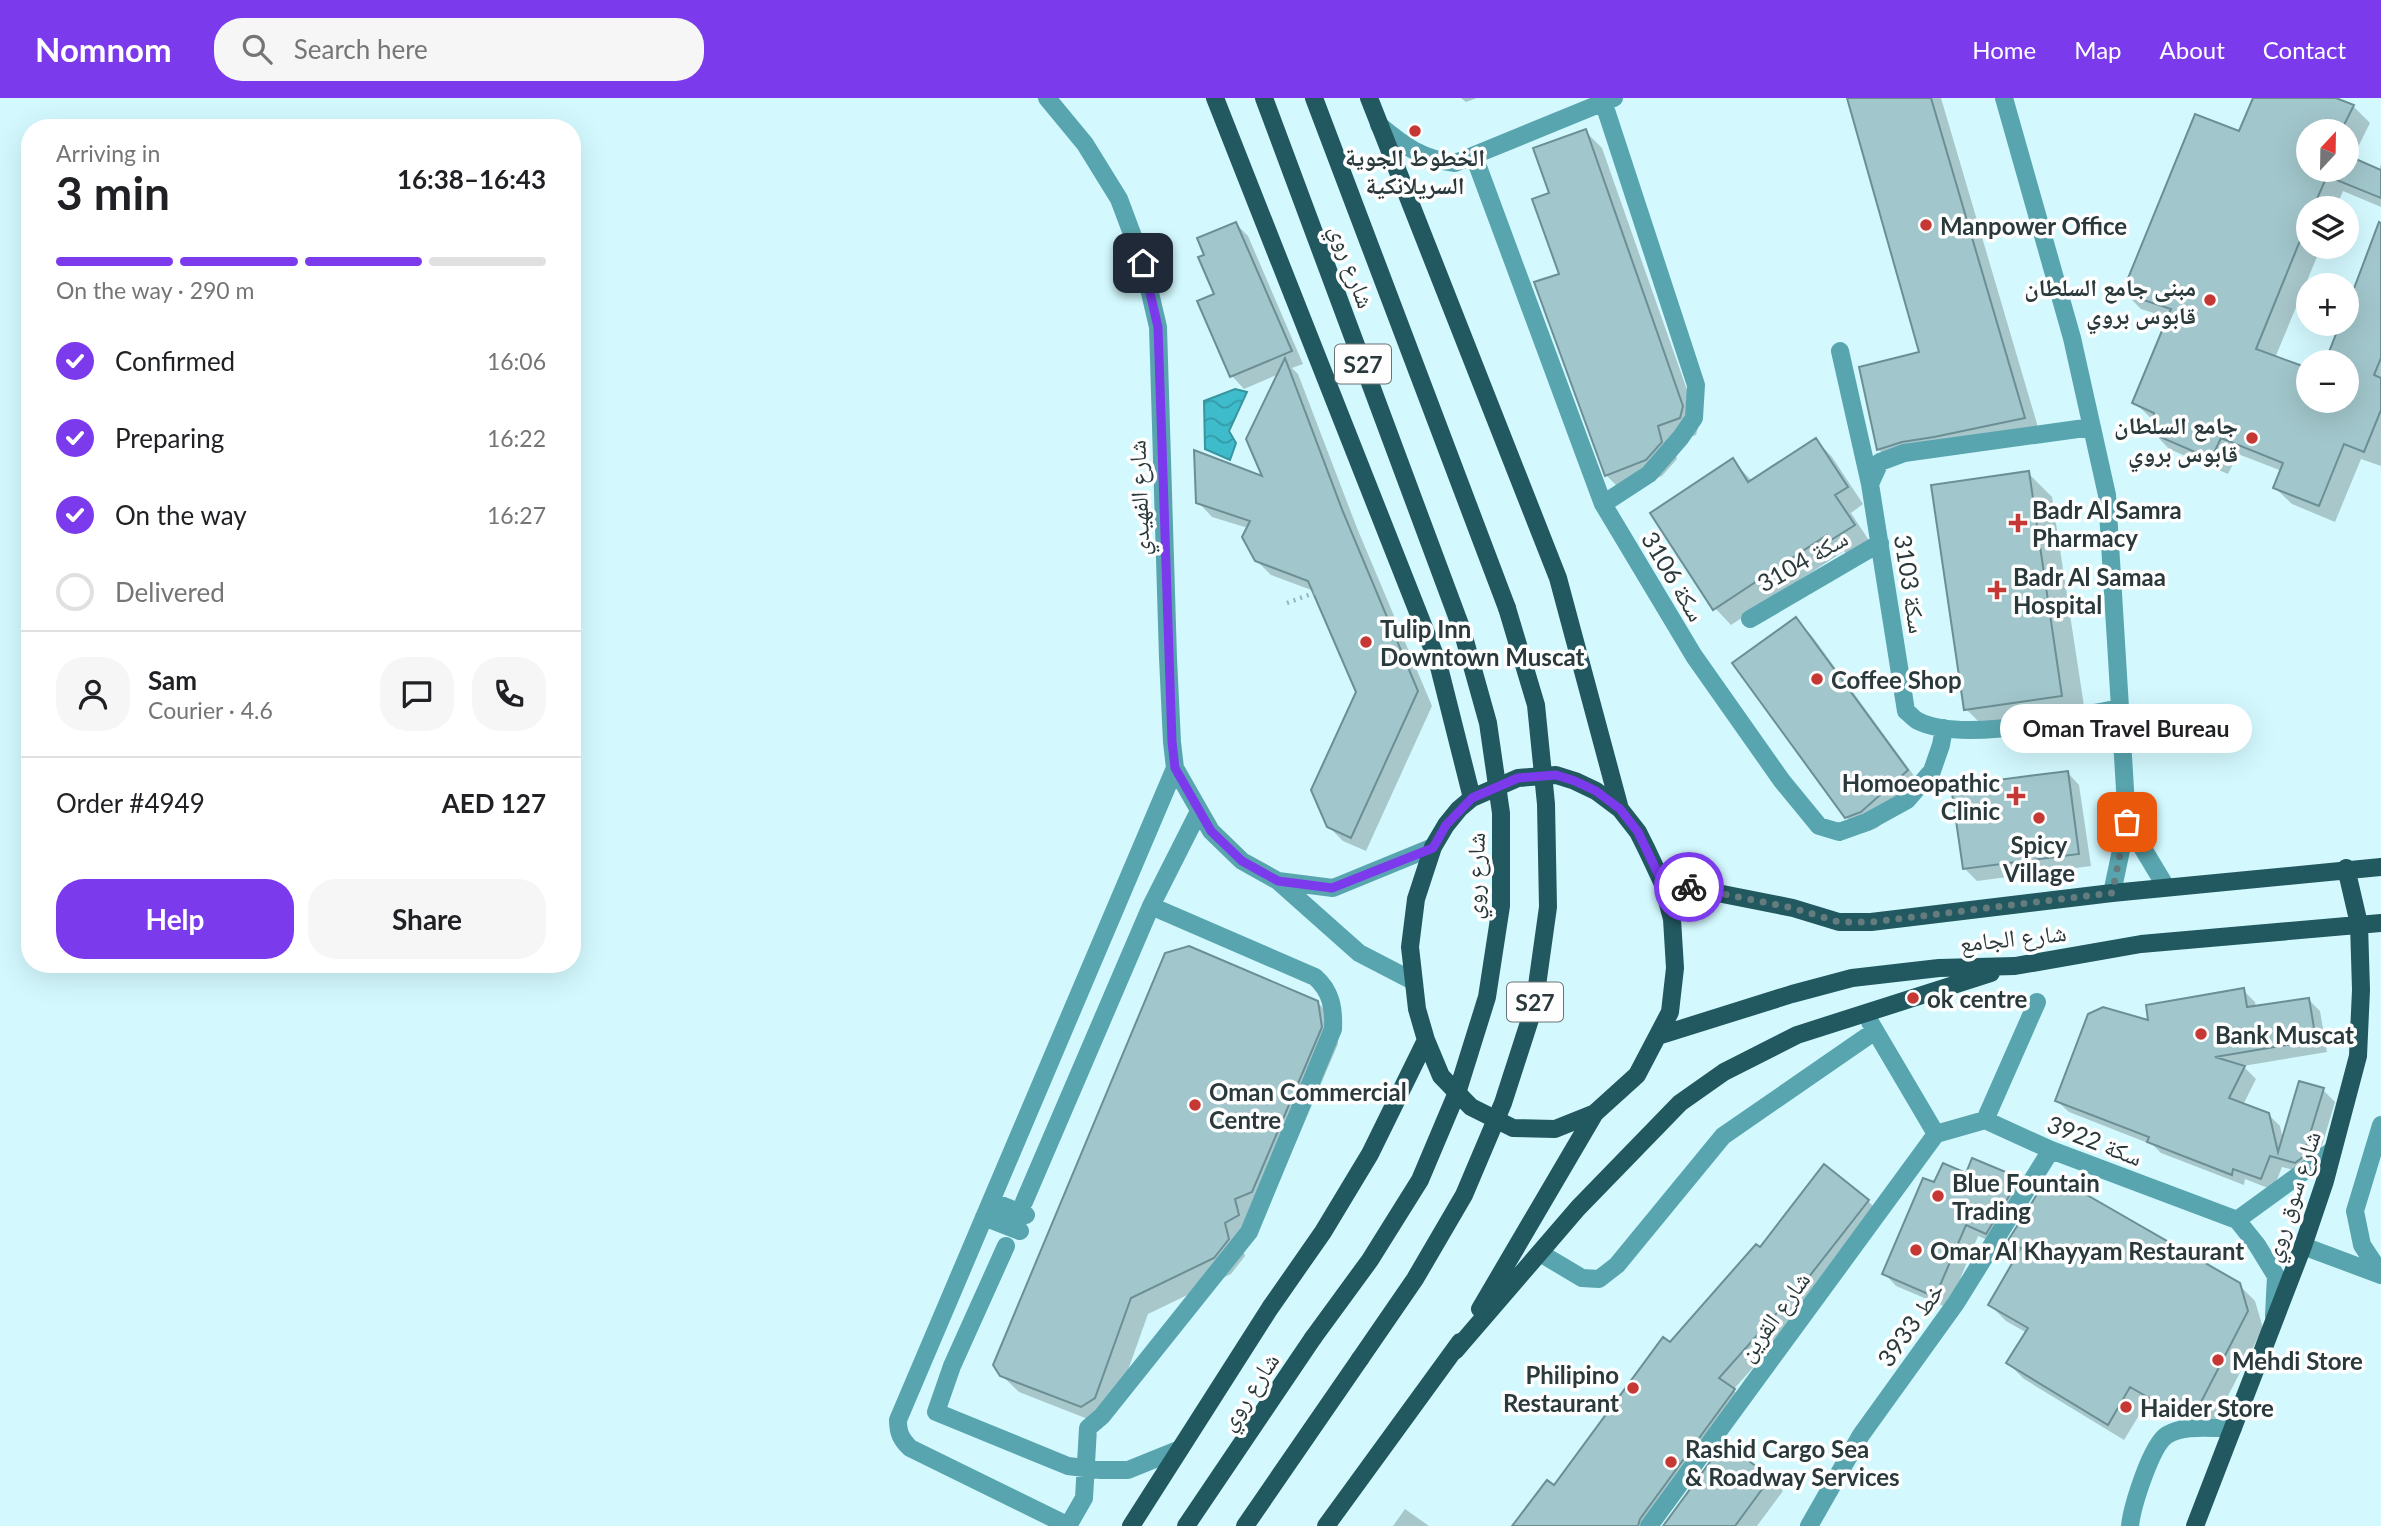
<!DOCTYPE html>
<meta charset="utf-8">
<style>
body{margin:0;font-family:Lato,"Noto Naskh Arabic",sans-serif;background:#f6f6f6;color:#202124;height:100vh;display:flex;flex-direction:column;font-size:26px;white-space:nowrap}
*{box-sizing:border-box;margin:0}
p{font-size:23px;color:#757577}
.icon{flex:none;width:38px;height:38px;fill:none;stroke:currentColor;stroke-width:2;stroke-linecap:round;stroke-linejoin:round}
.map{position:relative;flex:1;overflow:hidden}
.panel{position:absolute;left:21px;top:21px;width:560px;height:854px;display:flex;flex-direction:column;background:#fff;border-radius:28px;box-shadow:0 7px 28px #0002}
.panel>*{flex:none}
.needle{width:46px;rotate:22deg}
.buttons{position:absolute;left:2296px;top:21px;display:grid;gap:14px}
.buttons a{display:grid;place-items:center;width:63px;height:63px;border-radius:50%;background:#fff;box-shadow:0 7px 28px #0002;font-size:35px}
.pin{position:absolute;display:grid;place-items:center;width:60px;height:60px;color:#fff;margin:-30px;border-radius:14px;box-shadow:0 4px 10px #0006}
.courier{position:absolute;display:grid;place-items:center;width:70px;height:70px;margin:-35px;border:5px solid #7c3aed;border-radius:50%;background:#fff;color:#222;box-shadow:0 2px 9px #0007}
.bubble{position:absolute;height:49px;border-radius:24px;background:#fff;box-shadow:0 7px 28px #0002;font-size:23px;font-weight:700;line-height:49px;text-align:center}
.summary em{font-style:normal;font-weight:700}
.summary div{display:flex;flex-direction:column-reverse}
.summary{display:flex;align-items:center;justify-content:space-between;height:119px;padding:0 35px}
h1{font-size:46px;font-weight:700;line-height:52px}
.bar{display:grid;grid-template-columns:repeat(4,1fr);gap:10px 7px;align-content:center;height:84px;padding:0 35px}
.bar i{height:9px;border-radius:5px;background:#e0e0e0}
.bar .active{background:#7c3aed}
.bar p{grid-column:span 4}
.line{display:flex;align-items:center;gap:18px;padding:0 35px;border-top:2px solid #e0e0e0}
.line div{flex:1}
.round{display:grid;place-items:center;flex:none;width:74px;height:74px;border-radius:28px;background:#f6f6f6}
ol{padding:0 35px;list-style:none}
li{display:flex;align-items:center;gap:21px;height:77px}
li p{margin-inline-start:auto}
li .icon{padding:7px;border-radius:50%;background:#7c3aed;color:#fff;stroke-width:4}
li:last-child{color:#757577}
li i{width:38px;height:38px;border:4px solid #e0e0e0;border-radius:50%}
.primary-button{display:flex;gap:14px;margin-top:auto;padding:14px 35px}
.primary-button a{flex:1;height:80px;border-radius:28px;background:#7c3aed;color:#fff;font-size:28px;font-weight:700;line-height:80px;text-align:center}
.primary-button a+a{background:#f6f6f6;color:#202124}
header{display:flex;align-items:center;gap:42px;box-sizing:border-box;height:98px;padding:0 35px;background:#7c3aed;color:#fff}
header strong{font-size:33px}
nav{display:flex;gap:38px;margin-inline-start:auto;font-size:24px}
.search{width:490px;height:63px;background:#f6f6f6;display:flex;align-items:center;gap:18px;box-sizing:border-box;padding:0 24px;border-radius:28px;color:#757577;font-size:26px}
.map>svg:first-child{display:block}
.water{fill:url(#water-waves);stroke:#3895a0;stroke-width:2}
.shadow{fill:#0003;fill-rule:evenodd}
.building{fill:#a1c6cb;stroke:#6b8f94;stroke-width:2}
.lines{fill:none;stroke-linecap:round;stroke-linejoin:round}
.path{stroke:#97b5b8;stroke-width:4.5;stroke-dasharray:2 5;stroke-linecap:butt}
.minor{stroke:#59a5af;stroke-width:18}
.major{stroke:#22585f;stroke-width:18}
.major-bridge{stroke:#22585f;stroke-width:18}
.done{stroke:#657c7f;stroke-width:7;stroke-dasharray:0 12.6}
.route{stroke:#7c3aed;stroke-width:9}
.poi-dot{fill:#c63833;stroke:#fefefe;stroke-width:2.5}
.labels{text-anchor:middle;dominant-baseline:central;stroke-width:7;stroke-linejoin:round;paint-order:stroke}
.shield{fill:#fefefe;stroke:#6a7476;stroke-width:2}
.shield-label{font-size:23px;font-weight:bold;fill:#2a393b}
.poi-label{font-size:24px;font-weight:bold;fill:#2a393b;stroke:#fefefe;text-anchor:start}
.street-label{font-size:24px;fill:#2a393b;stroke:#fefefe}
</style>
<header>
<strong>Nomnom</strong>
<div class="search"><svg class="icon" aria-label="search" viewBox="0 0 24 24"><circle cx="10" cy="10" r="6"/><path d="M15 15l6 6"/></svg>Search here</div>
<nav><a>Home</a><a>Map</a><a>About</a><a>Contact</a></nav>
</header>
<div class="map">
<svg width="2381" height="1428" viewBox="0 0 2381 1428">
<defs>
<pattern id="water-waves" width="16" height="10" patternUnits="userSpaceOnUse" patternTransform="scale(1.75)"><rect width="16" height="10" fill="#3ebccc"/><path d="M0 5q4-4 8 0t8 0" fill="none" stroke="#349aa7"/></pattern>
</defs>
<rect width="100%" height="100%" fill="#d3f9fe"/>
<!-- water -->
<path class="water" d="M 1235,291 L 1247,294 L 1229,333 L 1236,345 L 1230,362 L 1205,351 L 1204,303 Z"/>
<!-- shadow -->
<path class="shadow" d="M 1461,0 L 1477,0 L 1466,4 Z
M 1849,0 L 1941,0 L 2040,336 L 1919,360 L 1895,367 L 1878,351 L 1922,255 Z
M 2254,0 L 2332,0 L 2353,8 L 2370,25 L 2352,61 L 2379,73 L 2381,66 L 2381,109 L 2343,93 L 2336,110 L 2308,110 L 2308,149 L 2321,149 L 2275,260 L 2308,272 L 2308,303 L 2347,303 L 2347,264 L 2327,264 L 2342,226 L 2347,226 L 2347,214 L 2381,124 L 2381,368 L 2361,361 L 2335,424 L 2292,406 L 2275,390 L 2282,373 L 2238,356 L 2228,376 L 2169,351 L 2153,334 L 2154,323 L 2134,304 L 2169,220 L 2141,211 L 2124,194 L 2240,35 ZM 2308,33 L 2347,33 L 2347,72 L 2308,72 Z
M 1585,33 L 1602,50 L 1699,326 L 1696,337 L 1673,345 L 1677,361 L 1662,378 L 1623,394 L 1606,377 L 1561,177 Z
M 1236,126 L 1248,138 L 1303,266 L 1292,270 L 1298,276 L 1357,430 L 1432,608 L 1366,753 L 1343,743 L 1328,728 L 1358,594 L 1314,493 L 1271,477 L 1256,462 L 1248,430 L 1212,419 L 1198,404 L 1266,381 L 1279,276 L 1244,291 L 1232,278 L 1200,204 L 1216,197 L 1206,158 Z
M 1816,342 L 1832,359 L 1863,406 L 1851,415 L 1870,444 L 1849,458 L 1844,453 L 1731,527 L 1715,510 L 1733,363 L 1752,383 Z
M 2028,375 L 2052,399 L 2086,621 L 1990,635 L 1966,611 Z
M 1796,521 L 1812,538 L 1923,690 L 1877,730 L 1863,735 L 1846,719 Z
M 2067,674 L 2079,687 L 2091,768 L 1977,783 L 1965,771 Z
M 2243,892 L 2255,904 L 2256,909 L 2308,901 L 2320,913 L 2327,954 L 2243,968 L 2256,981 L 2243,1007 L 2268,1016 L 2280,1028 L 2283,1042 L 2323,992 L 2335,1004 L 2315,1071 L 2308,1076 L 2282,1069 L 2273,1092 L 2245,1081 L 2244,1087 L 2161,1055 L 2153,1047 L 2069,1014 L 2057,1003 L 2150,925 Z
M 1317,904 L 1335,922 L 1338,946 L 1268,1110 L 1240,1142 L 1245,1158 L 1231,1176 L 1148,1216 L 1112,1317 L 1098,1325 L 1019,1294 L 1001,1277 Z
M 1973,1062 L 2019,1082 L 2031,1094 L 1999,1147 L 1978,1138 L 1948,1210 L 1896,1188 L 1884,1175 L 1935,1087 L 1967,1077 Z
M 1868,1103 L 1881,1116 L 1821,1193 L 1733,1292 L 1747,1305 L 1659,1428 L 1515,1428 L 1554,1389 L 1670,1246 L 1760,1152 Z
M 2009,1144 L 2239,1187 L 2255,1203 L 2263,1230 L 2216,1321 L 2196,1332 L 2147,1304 L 2124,1342 L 2024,1281 L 2008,1265 L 2027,1235 L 2006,1223 L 1990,1207 L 2020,1155 Z
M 1770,1380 L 1783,1393 L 1757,1428 L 1665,1428 Z
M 1405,1411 L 1429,1428 L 1393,1428 Z"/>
<!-- building -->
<path class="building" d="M 1847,0 L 1931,0 L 2025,320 L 1934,339 L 1902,344 L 1877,352 L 1859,269 L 1919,254 Z
M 2253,0 L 2336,0 L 2354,7 L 2341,33 L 2308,33 L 2308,72 L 2347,72 L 2347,57 L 2381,72 L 2381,100 L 2327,78 L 2313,110 L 2308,110 L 2308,123 L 2256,251 L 2308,270 L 2308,303 L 2347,303 L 2347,264 L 2325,264 L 2340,226 L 2347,226 L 2347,209 L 2379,124 L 2381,125 L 2381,260 L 2374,277 L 2381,280 L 2381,312 L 2364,354 L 2344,346 L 2319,408 L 2273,390 L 2283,365 L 2221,340 L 2211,361 L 2151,335 L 2154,315 L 2132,305 L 2171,211 L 2122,195 L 2195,16 L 2239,33 Z
M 1586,31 L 1683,308 L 1680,320 L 1658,328 L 1662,344 L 1646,362 L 1605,378 L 1534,184 L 1559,176 L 1532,101 L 1549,95 L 1533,50 Z
M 1236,124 L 1292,253 L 1230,279 L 1197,203 L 1214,196 L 1198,159 L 1204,157 L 1197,140 Z
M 1285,260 L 1343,414 L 1418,593 L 1351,740 L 1327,729 L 1311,692 L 1356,594 L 1308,483 L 1255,463 L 1242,439 L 1250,423 L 1196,405 L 1194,352 L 1262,378 L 1246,341 Z
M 1816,340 L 1848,389 L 1835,397 L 1855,427 L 1831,442 L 1827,437 L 1713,512 L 1650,415 L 1733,360 L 1748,384 Z
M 2029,373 L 2062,598 L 1964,612 L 1931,387 Z
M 1796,519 L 1908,672 L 1861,714 L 1845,720 L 1732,565 Z
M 2068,673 L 2079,756 L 1963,771 L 1951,688 Z
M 1189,848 L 1318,903 L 1322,929 L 1252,1094 L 1235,1101 L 1239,1117 L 1225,1125 L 1229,1141 L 1214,1160 L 1131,1200 L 1095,1300 L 1081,1309 L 1000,1278 L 993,1267 L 1165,855 Z
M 2244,890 L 2247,909 L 2309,900 L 2316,942 L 2215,959 L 2245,968 L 2229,1000 L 2269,1015 L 2278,1054 L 2299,983 L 2324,990 L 2303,1059 L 2295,1065 L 2270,1058 L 2261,1081 L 2233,1071 L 2232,1077 L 2147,1044 L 2149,1039 L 2055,1003 L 2088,916 L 2103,909 L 2148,922 L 2146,907 Z
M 1972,1060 L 2020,1080 L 1986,1136 L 1966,1127 L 1935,1199 L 1882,1176 L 1923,1080 L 1934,1084 L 1943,1065 L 1966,1075 Z
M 1824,1066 L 1869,1102 L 1808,1180 L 1719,1280 L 1735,1291 L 1640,1421 L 1638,1428 L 1512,1428 L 1547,1382 L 1554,1387 L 1663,1239 L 1670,1244 L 1756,1146 L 1760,1149 Z
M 2061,1082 L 2240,1185 L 2248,1213 L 2200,1306 L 2179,1317 L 2130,1289 L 2108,1327 L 2006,1265 L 2028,1230 L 1988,1207 L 2021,1150 L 2007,1144 L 2041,1090 L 2054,1095 Z
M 1724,1345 L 1771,1379 L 1735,1428 L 1663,1428 Z"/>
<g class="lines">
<!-- path -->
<path class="path" d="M 1287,505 L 1314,495"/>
<!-- minor -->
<path class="minor" d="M 1047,0 L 1085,46 L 1119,101 L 1143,165 L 1158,229 L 1168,560 L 1172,644 L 1175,670 L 1211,733 L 1242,763 L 1278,783 L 1359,855 L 1413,883
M 1602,0 L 1696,287 L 1694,320 L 1681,339 L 1649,376 L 1603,406
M 2004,0 L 2072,240 L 2107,397 L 2127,724 L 2112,795
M 1379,27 C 1404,48 1422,61 1455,65 L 1614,0
M 1474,58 L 1603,406 L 1694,558 L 1782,683 L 1819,728 L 1839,734 L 1867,724 L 1907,702 L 1932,673 L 1941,647 L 1944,630
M 1840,253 L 1870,386 L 1906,613 C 1910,616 1914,621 1918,623 C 1964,646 2070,619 2120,610
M 1870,386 L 1880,364 L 1904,355 L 2092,329
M 1750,521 L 1880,445
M 2127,724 L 2166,789
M 1278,783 L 1333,790 L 1433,749
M 1870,924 L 1936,1036
M 1985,1022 L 2037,904
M 2381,1027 L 2355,1113 L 2362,1147 L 2381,1176
M 1936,1036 L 1985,1022 L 2051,1052 L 2237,1122
M 991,1103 L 1026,1117
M 1024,1104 L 1151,808 L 1199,713
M 984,1119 L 1020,1133
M 2237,1122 L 2333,1052
M 2237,1122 L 2257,1147 L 2276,1178 L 2274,1218
M 1006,1148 L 952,1268 L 936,1314 L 1068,1368 L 1101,1372 L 1128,1372 L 1180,1351
M 2303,1148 L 2381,1177
M 1540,1155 L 1582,1180 L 1599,1181 L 1617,1167 L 1723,1038 L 1875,933
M 1068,1428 L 1084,1400 L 1088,1330 L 1102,1318 L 1249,1134 L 1333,931 C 1334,910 1331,893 1315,879 L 1151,808
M 1069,1428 L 910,1350 C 901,1341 898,1335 898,1322 L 1175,670
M 1649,1428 L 1936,1036
M 1809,1428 L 1861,1337 L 1956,1205 L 2051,1052
M 2130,1428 C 2132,1409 2151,1347 2167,1337 C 2185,1326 2213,1331 2233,1330"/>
<!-- major -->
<path class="major" d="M 1215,0 L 1438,565 L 1472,700
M 1264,0 L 1462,532
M 1314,0 L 1507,510
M 1369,0 L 1558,480 L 1620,711
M 1556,677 L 1575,683 L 1596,693 L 1620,711 L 1638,734 L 1647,752 L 1662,784 L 1672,821 L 1675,870 L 1670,914 L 1637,977 L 1595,1015 L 1555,1031 L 1513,1030 L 1471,1009 L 1441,978 L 1426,942 L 1417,911 L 1410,849 L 1416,801 L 1433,749 L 1446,727 L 1459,711 L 1472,700 L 1518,680 Z
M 1662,784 L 1793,810 L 1839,824 L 1871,824 L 2112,795 L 2381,769
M 1658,938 L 1792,896 L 1852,880 L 1939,870 L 2015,868 L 2141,846 L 2381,825
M 1480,1211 L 1595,1015
M 1455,1253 L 1578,1110 L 1680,1005 L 1724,974 L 1797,937 L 1991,875
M 1131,1428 L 1270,1210 L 1323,1134 L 1370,1056 L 1426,942
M 1186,1428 L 1313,1240
M 1245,1428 L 1360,1261
M 1326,1428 L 1460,1244
M 2195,1428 L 2303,1148 L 2325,1083 L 2358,958 L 2361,892 L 2359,826 L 2346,770"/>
<!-- major-bridge -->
<path class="major-bridge" d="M 1313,1240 L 1370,1162 L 1420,1082 L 1458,992 L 1487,899 L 1501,808 L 1501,715 L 1488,625 L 1462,532
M 1360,1261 L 1415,1181 L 1464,1097 L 1503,1005 L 1534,909 L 1548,809 L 1546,706 L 1536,607 L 1507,510"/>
</g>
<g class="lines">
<!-- done -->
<path class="done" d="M 1689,789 L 1793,810 L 1839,824 L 1871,824 L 2112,795 L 2127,724"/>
<!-- route -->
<path class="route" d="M 1143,165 L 1158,229 L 1172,644 L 1175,670 L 1211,733 L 1242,763 L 1278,783 L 1332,790 L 1433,750 L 1446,727 L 1472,700 L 1518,680 L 1556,677 L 1575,683 L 1596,693 L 1620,711 L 1638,734 L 1662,784 L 1689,789"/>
</g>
<!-- markers -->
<g class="poi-dot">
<circle cx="1415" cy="33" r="7"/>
<circle cx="1926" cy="127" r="7"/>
<circle cx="2210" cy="202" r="7"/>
<circle cx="2252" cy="340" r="7"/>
<path d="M2014.5 414.5h7v7h7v7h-7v7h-7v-7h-7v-7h7z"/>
<path d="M1993.5 481.5h7v7h7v7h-7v7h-7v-7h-7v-7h7z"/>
<circle cx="1366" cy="544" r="7"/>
<circle cx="1817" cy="581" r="7"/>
<path d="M2012.5 687.5h7v7h7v7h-7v7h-7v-7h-7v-7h7z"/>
<circle cx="2039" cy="720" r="7"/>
<circle cx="1913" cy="900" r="7"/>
<circle cx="2201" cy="936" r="7"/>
<circle cx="1195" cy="1007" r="7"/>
<circle cx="1938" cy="1098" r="7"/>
<circle cx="1916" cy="1152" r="7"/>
<circle cx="2218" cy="1262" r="7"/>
<circle cx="1633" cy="1290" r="7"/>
<circle cx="2126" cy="1309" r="7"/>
<circle cx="1671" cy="1364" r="7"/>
</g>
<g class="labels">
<!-- shield labels -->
<g class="shield">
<rect x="1335" y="246.5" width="56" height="39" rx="5"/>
<rect x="1507" y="884.5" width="56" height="39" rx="5"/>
</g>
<g class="shield-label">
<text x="1363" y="266">S27</text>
<text x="1535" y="904">S27</text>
</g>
<!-- poi labels -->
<g class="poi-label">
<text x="1415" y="58" text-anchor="middle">الخطوط الجوية<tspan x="1415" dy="28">السريلانكية</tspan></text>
<text x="1940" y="127">Manpower Office</text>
<text x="2196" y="188" text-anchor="end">مبنى جامع السلطان<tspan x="2196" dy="28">قابوس بروي</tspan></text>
<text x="2238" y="326" text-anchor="end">جامع السلطان<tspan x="2238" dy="28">قابوس بروي</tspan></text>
<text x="2032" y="411">Badr Al Samra<tspan x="2032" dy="28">Pharmacy</tspan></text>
<text x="2013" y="478">Badr Al Samaa<tspan x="2013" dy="28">Hospital</tspan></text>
<text x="1380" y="530">Tulip Inn<tspan x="1380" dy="28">Downtown Muscat</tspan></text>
<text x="1831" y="581">Coffee Shop</text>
<text x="2000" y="684" text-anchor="end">Homoeopathic<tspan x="2000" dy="28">Clinic</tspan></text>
<text x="2039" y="746" text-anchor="middle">Spicy<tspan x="2039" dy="28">Village</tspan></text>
<text x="1927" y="900">ok centre</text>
<text x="2215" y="936">Bank Muscat</text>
<text x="1209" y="993">Oman Commercial<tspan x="1209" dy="28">Centre</tspan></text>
<text x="1952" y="1084">Blue Fountain<tspan x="1952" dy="28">Trading</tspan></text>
<text x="1930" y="1152">Omar Al Khayyam Restaurant</text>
<text x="2232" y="1262">Mehdi Store</text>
<text x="1619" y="1276" text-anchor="end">Philipino<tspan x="1619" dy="28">Restaurant</tspan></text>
<text x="2140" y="1309">Haider Store</text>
<text x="1685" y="1350">Rashid Cargo Sea<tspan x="1685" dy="28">&amp; Roadway Services</tspan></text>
</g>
<!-- street labels -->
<g class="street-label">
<text transform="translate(1353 168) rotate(70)">شارع روي</text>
<text transform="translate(1138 400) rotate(-92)">شارع الفهيدي</text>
<text transform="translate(1802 462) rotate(-30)">سكة 3104</text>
<text transform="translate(1674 478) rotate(59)">سكة 3106</text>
<text transform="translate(1911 486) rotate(81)">سكة 3103</text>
<text transform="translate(1474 778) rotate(-88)">شارع روي</text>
<text transform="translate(2013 839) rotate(-6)">شارع الجامع</text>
<text transform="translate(2095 1042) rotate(21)">سكة 3922</text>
<text transform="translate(2291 1098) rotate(-72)">شارع سوق روي</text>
<text transform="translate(1773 1218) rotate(-54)">شارع القرين</text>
<text transform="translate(1910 1226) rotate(-55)">3933 خط</text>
<text transform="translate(1248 1293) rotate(-56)">شارع روي</text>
</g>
</g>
</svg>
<div class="buttons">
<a><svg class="needle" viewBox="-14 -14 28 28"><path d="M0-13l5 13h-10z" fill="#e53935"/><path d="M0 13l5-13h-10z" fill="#757577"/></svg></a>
<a><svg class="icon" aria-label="layers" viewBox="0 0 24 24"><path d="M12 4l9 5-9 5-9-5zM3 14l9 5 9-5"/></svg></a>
<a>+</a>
<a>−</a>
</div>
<div class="pin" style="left:2127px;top:724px;background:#ea580c"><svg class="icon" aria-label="bag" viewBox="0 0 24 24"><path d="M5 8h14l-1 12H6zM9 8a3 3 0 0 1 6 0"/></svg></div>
<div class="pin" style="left:1143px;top:165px;background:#1f2937"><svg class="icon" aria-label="home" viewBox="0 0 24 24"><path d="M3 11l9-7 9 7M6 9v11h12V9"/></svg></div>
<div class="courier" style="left:1689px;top:789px"><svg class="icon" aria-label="bike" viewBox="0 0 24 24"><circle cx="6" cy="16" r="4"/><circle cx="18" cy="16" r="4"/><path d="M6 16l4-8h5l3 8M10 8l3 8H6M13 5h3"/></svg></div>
<div class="bubble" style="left:2000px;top:606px;width:252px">Oman Travel Bureau</div>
<section class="panel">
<div class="summary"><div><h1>3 min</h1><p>Arriving in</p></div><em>16:38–16:43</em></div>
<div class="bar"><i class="active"></i><i class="active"></i><i class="active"></i><i></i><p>On the way · 290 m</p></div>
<ol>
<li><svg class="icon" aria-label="check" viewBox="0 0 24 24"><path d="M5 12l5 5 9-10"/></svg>Confirmed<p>16:06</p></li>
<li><svg class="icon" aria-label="check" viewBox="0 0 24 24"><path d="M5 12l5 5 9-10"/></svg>Preparing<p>16:22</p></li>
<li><svg class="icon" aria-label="check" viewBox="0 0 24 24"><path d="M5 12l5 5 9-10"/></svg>On the way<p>16:27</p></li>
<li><i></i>Delivered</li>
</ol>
<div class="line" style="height:126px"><a class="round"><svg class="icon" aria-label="person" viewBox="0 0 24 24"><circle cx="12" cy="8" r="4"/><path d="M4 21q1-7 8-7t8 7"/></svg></a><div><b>Sam</b><p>Courier · 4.6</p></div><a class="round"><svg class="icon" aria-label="chat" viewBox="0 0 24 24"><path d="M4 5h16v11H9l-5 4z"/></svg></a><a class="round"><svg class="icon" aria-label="phone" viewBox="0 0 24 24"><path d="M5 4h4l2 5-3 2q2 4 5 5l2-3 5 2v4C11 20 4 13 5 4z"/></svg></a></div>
<div class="line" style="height:91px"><div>Order #4949</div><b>AED 127</b></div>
<div class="primary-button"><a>Help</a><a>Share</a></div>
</section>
</div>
